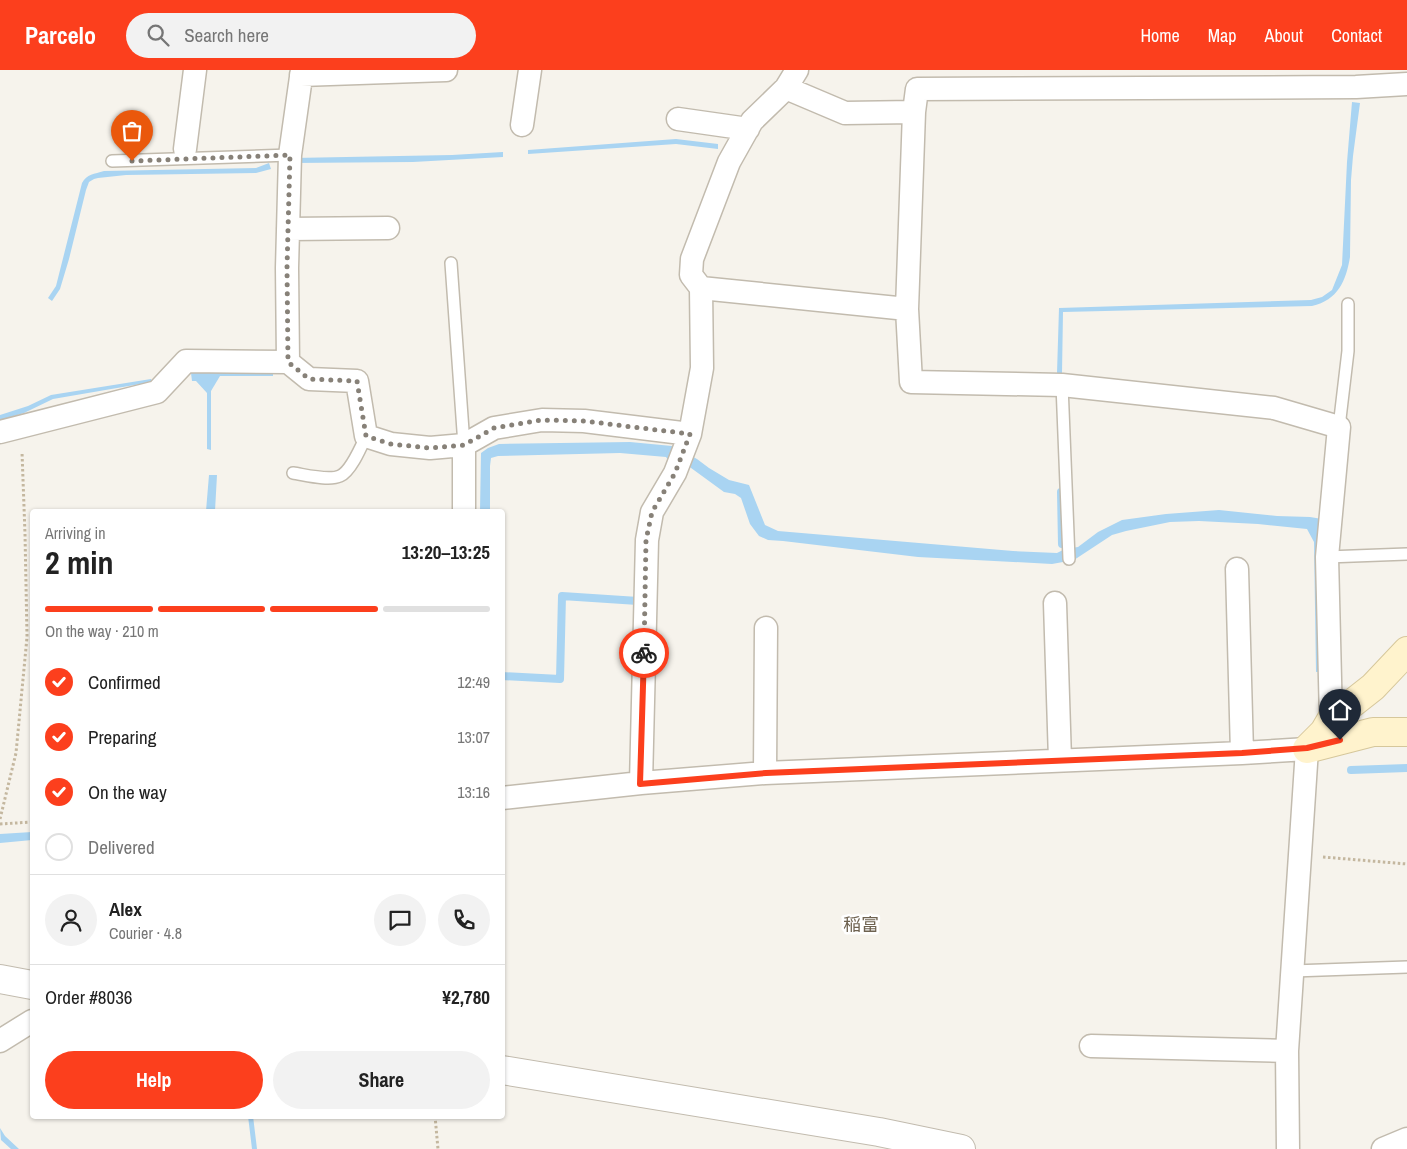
<!DOCTYPE html>
<meta charset="utf-8">
<style>
body{margin:0;font-family:"Archivo Narrow","Noto Sans JP",sans-serif;background:#f2f2f2;color:#222;height:100vh;display:flex;flex-direction:column;font-size:19px;white-space:nowrap}
*{box-sizing:border-box;margin:0}
p{font-size:16px;color:#767676}
.icon{flex:none;width:28px;height:28px;fill:none;stroke:currentColor;stroke-width:2;stroke-linecap:round;stroke-linejoin:round}
.map{position:relative;flex:1;overflow:hidden}
.side{position:absolute;left:30px;top:439px;width:475px;height:610px;display:flex;flex-direction:column;background:#fff;border-radius:5px;box-shadow:0 1px 4px #0004}
.side>*{flex:none}
.pin{position:absolute;display:grid;place-items:center;width:42px;height:42px;color:#fff;margin:-51px -21px;border-radius:50% 50% 50% 0;rotate:-45deg;box-shadow:0 0 5px #0007}
.pin .icon{rotate:45deg}
.courier{position:absolute;display:grid;place-items:center;width:50px;height:50px;margin:-25px;border:4px solid #fc3f1d;border-radius:50%;background:#fff;color:#222;box-shadow:0 1px 6px #0007}
.head em{font-style:normal;font-weight:700}
.head div{display:flex;flex-direction:column-reverse}
.head{display:flex;align-items:center;justify-content:space-between;height:85px;padding:0 15px}
h1{font-size:32px;font-weight:700;line-height:38px}
.bar{display:grid;grid-template-columns:repeat(4,1fr);gap:8px 5px;align-content:center;height:60px;padding:0 15px}
.bar i{height:6px;border-radius:4px;background:#e0e0e0}
.bar .active{background:#fc3f1d}
.bar p{grid-column:span 4}
.line{display:flex;align-items:center;gap:12px;padding:0 15px;border-top:1px solid #e0e0e0}
.line div{flex:1}
.round{display:grid;place-items:center;flex:none;width:52px;height:52px;border-radius:26px;background:#f2f2f2}
ol{padding:0 15px;list-style:none}
li{display:flex;align-items:center;gap:15px;height:55px}
li p{margin-inline-start:auto}
li .icon{padding:5px;border-radius:50%;background:#fc3f1d;color:#fff;stroke-width:4}
li:last-child{color:#767676}
li i{width:28px;height:28px;border:2px solid #e0e0e0;border-radius:50%}
.primary-button{display:flex;gap:10px;margin-top:auto;padding:10px 15px}
.primary-button a{flex:1;height:58px;border-radius:30px;background:#fc3f1d;color:#fff;font-size:20px;font-weight:700;line-height:58px;text-align:center}
.primary-button a+a{background:#f2f2f2;color:#222}
header{display:flex;align-items:center;gap:30px;box-sizing:border-box;height:70px;padding:0 25px;background:#fc3f1d;color:#fff}
header strong{font-size:24px}
nav{display:flex;gap:28px;margin-inline-start:auto;font-size:18px}
.search{width:350px;height:45px;background:#f2f2f2;display:flex;align-items:center;gap:12px;box-sizing:border-box;padding:0 18px;border-radius:28px;color:#767676;font-size:19px}
.map>svg:first-child{display:block}
.water{fill:#a9d4f2}
.lines{fill:none;stroke-linecap:round;stroke-linejoin:round}
.stream{stroke:#a9d4f2;stroke-width:8}
.service-casing{stroke:#c2bbae;stroke-width:14}
.minor-casing{stroke:#c2bbae;stroke-width:25}
.tertiary-casing{stroke:#c2bbae;stroke-width:30}
.secondary-casing{stroke:#d6c79b;stroke-width:30}
.path{stroke:#c4b79f;stroke-width:3;stroke-dasharray:2.5 2.5;stroke-linecap:butt}
.service{stroke:#fff;stroke-width:11}
.minor{stroke:#fff;stroke-width:22}
.tertiary{stroke:#fff;stroke-width:28}
.secondary{stroke:#fff3cd;stroke-width:28}
.done{stroke:#878178;stroke-width:5;stroke-dasharray:0 9}
.route{stroke:#fc3f1d;stroke-width:6}
.labels{text-anchor:middle;dominant-baseline:central;stroke-width:5;stroke-linejoin:round;paint-order:stroke}
.quarter-label{font-size:18px;fill:#6e6250;stroke:#fff}
</style>
<header>
<strong>Parcelo</strong>
<div class="search"><svg class="icon" aria-label="search" viewBox="0 0 24 24"><circle cx="10" cy="10" r="6"/><path d="M15 15l6 6"/></svg>Search here</div>
<nav><a>Home</a><a>Map</a><a>About</a><a>Contact</a></nav>
</header>
<div class="map">
<svg width="1407" height="1079" viewBox="0 0 1407 1079">
<rect width="100%" height="100%" fill="#f6f3ec"/>
<!-- water -->
<path class="water" d="M 1352,32 L 1360,33 L 1353,86 L 1351,110 L 1350,187 C 1346,211 1338,230 1312,236 L 1063,242 L 1062,303 L 1057,303 L 1059,238 L 1311,230 L 1322,227 L 1332,220 L 1342,195 L 1347,92 Z
M 676,69 L 718,74 L 718,79 L 676,74 L 528,84 L 528,80 Z
M 503,82 L 503,87 L 413,92 L 293,93 L 293,88 L 452,85 Z
M 269,93 L 271,99 L 256,103 L 126,105 L 98,108 L 94,109 L 89,112 L 86,120 L 69,189 L 60,219 L 52,231 L 48,228 L 56,216 L 82,113 C 87,104 94,104 104,101 L 256,98 Z
M 273,301 L 273,306 L 220,306 L 211,321 L 211,380 L 207,379 L 207,323 L 196,311 L 192,311 L 191,303 Z
M 151,309 L 152,312 L 53,329 L 24,343 L 0,350 L 0,345 L 28,336 L 51,325 Z
M 630,372 L 672,376 L 697,389 L 709,398 L 729,410 L 749,415 L 765,455 L 778,461 L 1013,481 L 1057,483 L 1065,479 L 1078,477 L 1098,462 L 1122,450 L 1166,444 L 1219,440 L 1277,446 L 1310,447 L 1322,449 L 1324,601 L 1316,602 L 1314,472 L 1307,459 L 1258,454 L 1199,451 L 1170,452 L 1126,461 L 1112,465 L 1074,490 L 1052,494 L 918,487 L 783,471 L 768,470 L 759,466 L 750,454 L 741,428 L 735,424 L 724,422 L 676,387 L 670,393 L 666,387 L 620,383 L 498,386 L 491,388 L 490,396 L 490,441 L 480,441 L 481,383 L 488,378 L 499,374 Z
M 209,405 L 217,405 L 215,441 L 206,441 Z
M 32,762 L 32,770 L 0,773 L 0,764 Z
M 248,1046 L 253,1046 L 257,1079 L 252,1079 Z
M 0,1058 L 5,1066 L 19,1079 L 11,1079 L 1,1070 Z"/>
<g class="lines">
<!-- stream -->
<path class="stream" d="M 1061,422 L 1062,474
M 502,606 L 560,609 L 562,526 L 638,531 L 638,526
M 1351,700 L 1407,698"/>
<defs>
<path id="service" d="M 112,91 L 290,85
M 451,193 L 464,375
M 1062,315 L 1069,489
M 1339,357 L 1348,281 L 1348,234
M 293,403 C 306,405 329,411 340,406 C 351,401 361,377 366,366
M 1327,487 L 1407,484
M 1293,901 L 1407,897"/>
<path id="minor" d="M 301,5 L 446,0
M 786,18 L 845,43 L 914,42 L 917,19 L 1356,17 L 1407,14
M 678,49 L 748,59
M 522,55 L 530,0
M 185,79 L 195,0
M 288,159 L 388,158
M 701,218 L 907,239 L 911,312 L 1062,315 L 1274,338 L 1339,357 L 1327,487 L 1331,650
M 907,239 L 914,42
M 288,292 L 287,198 L 290,85 L 302,0
M 0,362 L 157,322 L 186,291 L 288,292 L 309,309 L 357,311 L 366,366 L 391,374 L 430,378 L 464,375 L 494,358 L 542,350 L 584,351 L 690,364
M 464,375 L 464,441
M 1237,499 L 1242,683
M 1055,533 L 1060,690
M 765,703 L 766,558
M 641,713 L 647,470 L 652,442 L 675,403 L 690,364 L 702,298 L 701,218 L 691,205 L 692,189 L 729,92 L 752,51 L 786,18 L 797,0
M 502,728 L 641,713 L 765,703 L 1242,683 L 1307,679 L 1287,981 L 1288,1079
M 0,971 L 32,951
M 1091,976 L 1287,981
M 1383,1079 L 1407,1069"/>
<path id="tertiary" d="M 0,909 L 32,915
M 502,1000 L 879,1062 L 961,1079"/>
<path id="secondary" d="M 1307,679 L 1324,662 L 1331,650 L 1373,617 L 1407,581
M 1307,679 L 1373,662 L 1407,662"/>
</defs>
<!-- service casing -->
<use href="#service" class="service-casing"/>
<!-- minor casing -->
<use href="#minor" class="minor-casing"/>
<!-- tertiary casing -->
<use href="#tertiary" class="tertiary-casing"/>
<!-- secondary casing -->
<use href="#secondary" class="secondary-casing"/>
<!-- path -->
<path class="path" d="M 0,749 L 16,683 L 27,567 L 25,464 L 22,382
M 0,754 L 32,752
M 1323,787 L 1407,794
M 435,1046 L 438,1079"/>
<!-- service -->
<use href="#service" class="service"/>
<!-- minor -->
<use href="#minor" class="minor"/>
<!-- tertiary -->
<use href="#tertiary" class="tertiary"/>
<!-- secondary -->
<use href="#secondary" class="secondary"/>
</g>
<g class="lines">
<!-- done -->
<path class="done" d="M 132,91 L 290,85 L 287,198 L 288,292 L 309,309 L 357,311 L 366,366 L 391,374 L 430,378 L 464,375 L 494,358 L 542,350 L 584,351 L 690,364 L 675,403 L 652,442 L 646,470 L 644,583"/>
<!-- route -->
<path class="route" d="M 644,583 L 640,714 L 766,703 L 1242,683 L 1307,678 L 1340,670"/>
</g>
<g class="labels">
<!-- quarter labels -->
<g class="quarter-label">
<text x="861" y="854">稲富</text>
</g>
</g>
</svg>
<div class="pin" style="left:132px;top:91px;background:#ea580c"><svg class="icon" aria-label="bag" viewBox="0 0 24 24"><path d="M5 8h14l-1 12H6zM9 8a3 3 0 0 1 6 0"/></svg></div>
<div class="pin" style="left:1340px;top:670px;background:#1f2937"><svg class="icon" aria-label="home" viewBox="0 0 24 24"><path d="M3 11l9-7 9 7M6 9v11h12V9"/></svg></div>
<div class="courier" style="left:644px;top:583px"><svg class="icon" aria-label="bike" viewBox="0 0 24 24"><circle cx="6" cy="16" r="4"/><circle cx="18" cy="16" r="4"/><path d="M6 16l4-8h5l3 8M10 8l3 8H6M13 5h3"/></svg></div>
<section class="side">
<div class="head"><div><h1>2 min</h1><p>Arriving in</p></div><em>13:20–13:25</em></div>
<div class="bar"><i class="active"></i><i class="active"></i><i class="active"></i><i></i><p>On the way · 210 m</p></div>
<ol>
<li><svg class="icon" aria-label="check" viewBox="0 0 24 24"><path d="M5 12l5 5 9-10"/></svg>Confirmed<p>12:49</p></li>
<li><svg class="icon" aria-label="check" viewBox="0 0 24 24"><path d="M5 12l5 5 9-10"/></svg>Preparing<p>13:07</p></li>
<li><svg class="icon" aria-label="check" viewBox="0 0 24 24"><path d="M5 12l5 5 9-10"/></svg>On the way<p>13:16</p></li>
<li><i></i>Delivered</li>
</ol>
<div class="line" style="height:90px"><a class="round"><svg class="icon" aria-label="person" viewBox="0 0 24 24"><circle cx="12" cy="8" r="4"/><path d="M4 21q1-7 8-7t8 7"/></svg></a><div><b>Alex</b><p>Courier · 4.8</p></div><a class="round"><svg class="icon" aria-label="chat" viewBox="0 0 24 24"><path d="M4 5h16v11H9l-5 4z"/></svg></a><a class="round"><svg class="icon" aria-label="phone" viewBox="0 0 24 24"><path d="M5 4h4l2 5-3 2q2 4 5 5l2-3 5 2v4C11 20 4 13 5 4z"/></svg></a></div>
<div class="line" style="height:65px"><div>Order #8036</div><b>¥2,780</b></div>
<div class="primary-button"><a>Help</a><a>Share</a></div>
</section>
</div>
